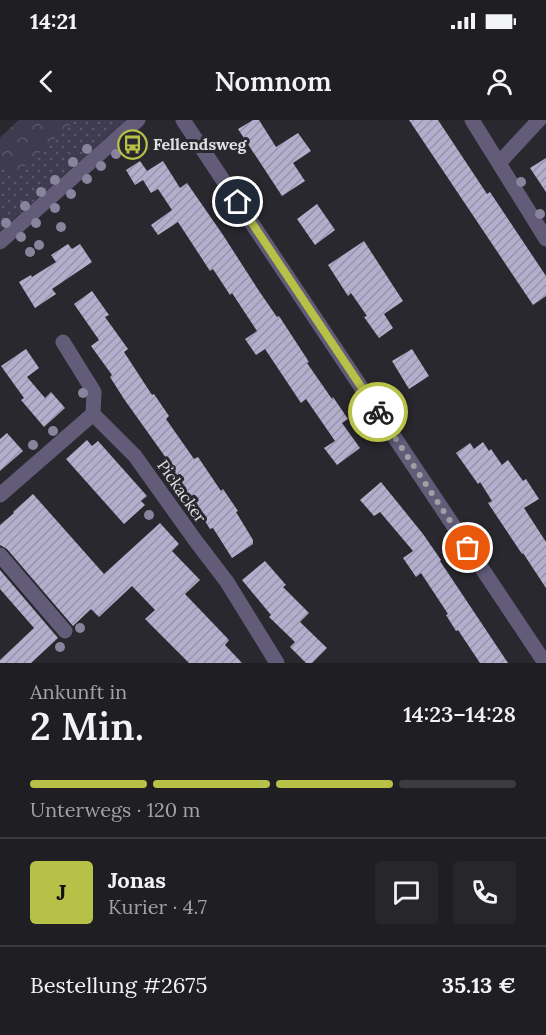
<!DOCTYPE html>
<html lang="de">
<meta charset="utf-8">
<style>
body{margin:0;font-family:Lora,serif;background:#27272a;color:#f1f3f6;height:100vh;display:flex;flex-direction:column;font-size:22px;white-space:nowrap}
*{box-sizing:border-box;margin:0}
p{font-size:20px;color:#a1a2a5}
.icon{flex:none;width:33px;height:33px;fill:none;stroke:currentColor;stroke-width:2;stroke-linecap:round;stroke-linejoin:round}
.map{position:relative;height:543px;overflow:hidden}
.sheet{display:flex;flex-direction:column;background:#1f1e22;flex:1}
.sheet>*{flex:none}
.pin{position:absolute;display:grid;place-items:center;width:51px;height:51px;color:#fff;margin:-26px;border:3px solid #fff;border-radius:50%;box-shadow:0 2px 6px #0007}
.courier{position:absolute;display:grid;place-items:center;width:60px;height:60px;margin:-30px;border:4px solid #b7c148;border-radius:50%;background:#fff;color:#222;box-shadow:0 2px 8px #0007}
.overview em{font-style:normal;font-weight:600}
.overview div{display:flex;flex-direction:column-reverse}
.overview{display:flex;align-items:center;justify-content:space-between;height:102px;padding:0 30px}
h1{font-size:39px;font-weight:600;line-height:45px}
.bar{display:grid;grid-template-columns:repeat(4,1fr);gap:9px 6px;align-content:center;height:72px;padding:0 30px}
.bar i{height:8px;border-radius:4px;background:#3c3c40}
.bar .on{background:#b7c148}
.bar p{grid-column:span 4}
.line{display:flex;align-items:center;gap:15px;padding:0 30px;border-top:2px solid #3c3c40}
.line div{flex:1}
.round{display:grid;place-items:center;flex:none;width:63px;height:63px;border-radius:6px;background:#27272a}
.status{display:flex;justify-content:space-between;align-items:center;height:42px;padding:0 30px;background:#1f1e22;direction:ltr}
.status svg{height:16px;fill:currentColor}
header{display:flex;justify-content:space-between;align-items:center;height:78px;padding:0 30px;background:#1f1e22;font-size:27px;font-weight:600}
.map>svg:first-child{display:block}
.grass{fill:url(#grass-dots)}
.forest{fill:url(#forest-crowns)}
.building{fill:url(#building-hatch)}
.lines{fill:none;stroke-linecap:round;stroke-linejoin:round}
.minor{stroke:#625c79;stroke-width:15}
.tree{fill:#89849e}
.done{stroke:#a09fa4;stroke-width:6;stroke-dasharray:0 10.8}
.route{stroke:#b7c148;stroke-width:8}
.labels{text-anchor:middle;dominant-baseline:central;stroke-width:6;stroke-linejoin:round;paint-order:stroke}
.poi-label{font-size:16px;font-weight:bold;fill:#e0dfe3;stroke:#29282e;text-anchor:start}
.street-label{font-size:16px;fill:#e0dfe3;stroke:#29282e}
</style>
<div class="status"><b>14:21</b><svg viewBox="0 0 49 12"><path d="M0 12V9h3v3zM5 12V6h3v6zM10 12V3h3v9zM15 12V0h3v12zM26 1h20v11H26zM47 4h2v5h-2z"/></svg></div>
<header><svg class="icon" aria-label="back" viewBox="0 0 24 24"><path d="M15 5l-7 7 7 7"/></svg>Nomnom<svg class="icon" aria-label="person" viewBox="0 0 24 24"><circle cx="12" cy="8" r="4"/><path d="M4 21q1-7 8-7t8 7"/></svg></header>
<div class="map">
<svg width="546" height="543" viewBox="0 0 546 543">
<defs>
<pattern id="grass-dots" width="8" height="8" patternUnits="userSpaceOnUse" patternTransform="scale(1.5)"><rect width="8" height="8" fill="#3e3a4f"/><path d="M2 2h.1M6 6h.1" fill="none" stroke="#5a5668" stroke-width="1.8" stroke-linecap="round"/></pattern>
<pattern id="forest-crowns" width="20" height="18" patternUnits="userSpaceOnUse" patternTransform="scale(1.5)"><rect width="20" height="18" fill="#3e3a4f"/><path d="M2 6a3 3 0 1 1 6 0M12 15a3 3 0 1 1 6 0" fill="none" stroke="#5a5668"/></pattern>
<pattern id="building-hatch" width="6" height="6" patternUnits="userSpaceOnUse" patternTransform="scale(1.5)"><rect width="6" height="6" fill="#b3aecc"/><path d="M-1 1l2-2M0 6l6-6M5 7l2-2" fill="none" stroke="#9793aa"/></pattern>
</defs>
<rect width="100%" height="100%" fill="#29282e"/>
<!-- grass -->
<path class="grass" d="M 19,0 L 126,0 L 0,111 L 0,18 Z"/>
<!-- forest -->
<path class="forest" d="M 19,0 L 76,0 L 16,54 L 0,46 L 0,18 Z"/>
<!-- building -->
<path class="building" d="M 253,0 L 259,0 L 276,27 L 298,13 L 311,31 L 293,43 L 305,61 L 282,76 L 238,9 Z
M 409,0 L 438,0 L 487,74 L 490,72 L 546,156 L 546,176 L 533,185 Z
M 546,38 L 546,72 L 530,48 Z
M 140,41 L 147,51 L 163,41 L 180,68 L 187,63 L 223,115 L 259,171 L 277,197 L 279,196 L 309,242 L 307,243 L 332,279 L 333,277 L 348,299 L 342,303 L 360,328 L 337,345 L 324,328 L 335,321 L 306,279 L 301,283 L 265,229 L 256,235 L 245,219 L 257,211 L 232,173 L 230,175 L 213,149 L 210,151 L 178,102 L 158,115 L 151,105 L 172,90 L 158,69 L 151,73 L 143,60 L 135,65 L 126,50 Z
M 317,84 L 335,110 L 315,125 L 297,99 Z
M 364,121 L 403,181 L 384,194 L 393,208 L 379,218 L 364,197 L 367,196 L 351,173 L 348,176 L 328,145 Z
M 68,124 L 72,129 L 80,124 L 92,142 L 52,169 L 56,174 L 35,188 L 19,162 L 31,155 L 32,157 L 56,142 L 51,135 Z
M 92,171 L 109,195 L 105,197 L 128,229 L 124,232 L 152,275 L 154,274 L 169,296 L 166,299 L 194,339 L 198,337 L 221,371 L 223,369 L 238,391 L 236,392 L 253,420 L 253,424 L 232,438 L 213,408 L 210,409 L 196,387 L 197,387 L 174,353 L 176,352 L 124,279 L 110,257 L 112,255 L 91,226 L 99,220 L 74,184 Z
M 26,229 L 39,248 L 27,257 L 45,278 L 51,272 L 65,288 L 44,307 L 21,280 L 24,278 L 1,246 Z
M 412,229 L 429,256 L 409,269 L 392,241 Z
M 7,313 L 23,331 L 0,351 L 0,319 Z
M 87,320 L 92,326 L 98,321 L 147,376 L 141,381 L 145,385 L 124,404 L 66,339 Z
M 483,322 L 489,331 L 491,329 L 502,345 L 508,340 L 523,361 L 526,359 L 539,379 L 524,388 L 546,422 L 546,468 L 523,433 L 522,434 L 488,383 L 492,381 L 480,362 L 478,364 L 456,333 L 470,323 L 474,329 Z
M 381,362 L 423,414 L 441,440 L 440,441 L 508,543 L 480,543 L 458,510 L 456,511 L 446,495 L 448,494 L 421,453 L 416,457 L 403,438 L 413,431 L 380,392 L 374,396 L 360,380 Z
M 33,374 L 104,454 L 160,403 L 179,424 L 172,431 L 200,460 L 185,474 L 229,520 L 225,525 L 242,543 L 189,543 L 145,499 L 155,490 L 132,466 L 99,497 L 91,489 L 73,506 L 7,429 L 0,425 L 0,405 L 14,393 L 13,392 Z
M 265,441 L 286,465 L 283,467 L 309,493 L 300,502 L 327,528 L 312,543 L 306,543 L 290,527 L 295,522 L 269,497 L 271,495 L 242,460 Z
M 0,450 L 58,518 L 31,543 L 0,543 L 0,540 L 34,508 L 0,469 Z"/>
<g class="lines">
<!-- minor -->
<path class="minor" d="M 183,0 L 545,543
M 472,0 L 546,119
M 499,43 L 539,0
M 0,122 L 138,0
M 63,222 L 94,272 L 93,294 L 135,336 L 195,420 L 227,462 L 277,543
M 0,375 L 93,294
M 0,435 L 65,511"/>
</g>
<!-- trees -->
<g class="tree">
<circle cx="135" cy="21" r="5"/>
<circle cx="87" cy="29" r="5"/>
<circle cx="116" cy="34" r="5"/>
<circle cx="73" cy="42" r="5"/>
<circle cx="101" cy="46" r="5"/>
<circle cx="87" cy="59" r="5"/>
<circle cx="55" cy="60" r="5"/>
<circle cx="521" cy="62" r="5"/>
<circle cx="41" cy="72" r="5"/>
<circle cx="71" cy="74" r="5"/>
<circle cx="25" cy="86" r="5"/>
<circle cx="55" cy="88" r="5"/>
<circle cx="540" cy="94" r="5"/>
<circle cx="6" cy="103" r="5"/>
<circle cx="36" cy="103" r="5"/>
<circle cx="61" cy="107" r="5"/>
<circle cx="21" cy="117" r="5"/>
<circle cx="39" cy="125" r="5"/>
<circle cx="30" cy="132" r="5"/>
<circle cx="83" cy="273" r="5"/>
<circle cx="53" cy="311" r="5"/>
<circle cx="33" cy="325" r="5"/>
<circle cx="149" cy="395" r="5"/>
<circle cx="80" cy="508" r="5"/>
<circle cx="60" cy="527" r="5"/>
</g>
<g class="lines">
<!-- done -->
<path class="done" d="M 378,292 L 468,428"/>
<!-- route -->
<path class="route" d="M 238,82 L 378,292"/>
</g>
<!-- icons -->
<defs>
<symbol id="bus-ring" viewBox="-11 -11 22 22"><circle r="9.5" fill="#29282e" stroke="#b7c148" stroke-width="1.5"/><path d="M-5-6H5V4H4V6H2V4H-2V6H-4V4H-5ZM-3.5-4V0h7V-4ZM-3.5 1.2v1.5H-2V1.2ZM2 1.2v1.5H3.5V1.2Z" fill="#b7c148"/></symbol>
</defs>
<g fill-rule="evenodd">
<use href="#bus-ring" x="116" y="8" width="33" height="33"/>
</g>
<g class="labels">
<!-- poi labels -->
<g class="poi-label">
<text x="153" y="24">Fellendsweg</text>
</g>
<!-- street labels -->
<g class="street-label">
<text transform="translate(182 371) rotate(55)">Pickacker</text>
</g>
</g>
</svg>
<div class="pin" style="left:468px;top:428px;background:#ea580c"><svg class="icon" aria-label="bag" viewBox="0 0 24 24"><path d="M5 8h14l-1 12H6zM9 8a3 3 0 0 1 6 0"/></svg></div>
<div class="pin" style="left:238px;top:82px;background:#1f2937"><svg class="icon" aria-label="home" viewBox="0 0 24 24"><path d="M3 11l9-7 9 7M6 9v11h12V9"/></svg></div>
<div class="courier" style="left:378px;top:292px"><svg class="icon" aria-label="bike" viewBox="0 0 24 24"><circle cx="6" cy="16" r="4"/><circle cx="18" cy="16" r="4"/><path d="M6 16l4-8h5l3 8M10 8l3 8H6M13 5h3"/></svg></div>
</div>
<section class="sheet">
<div class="overview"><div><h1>2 Min.</h1><p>Ankunft in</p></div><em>14:23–14:28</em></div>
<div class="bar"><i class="on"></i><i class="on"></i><i class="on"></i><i></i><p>Unterwegs · 120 m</p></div>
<div class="line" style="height:108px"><b class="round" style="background:#b7c148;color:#111">J</b><div><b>Jonas</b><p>Kurier · 4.7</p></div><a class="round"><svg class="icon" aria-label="chat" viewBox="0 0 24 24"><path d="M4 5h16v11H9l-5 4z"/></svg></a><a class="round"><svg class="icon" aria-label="phone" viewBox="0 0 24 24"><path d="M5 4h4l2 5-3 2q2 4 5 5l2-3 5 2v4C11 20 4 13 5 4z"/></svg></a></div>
<div class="line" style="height:78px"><div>Bestellung #2675</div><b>35.13 €</b></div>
</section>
